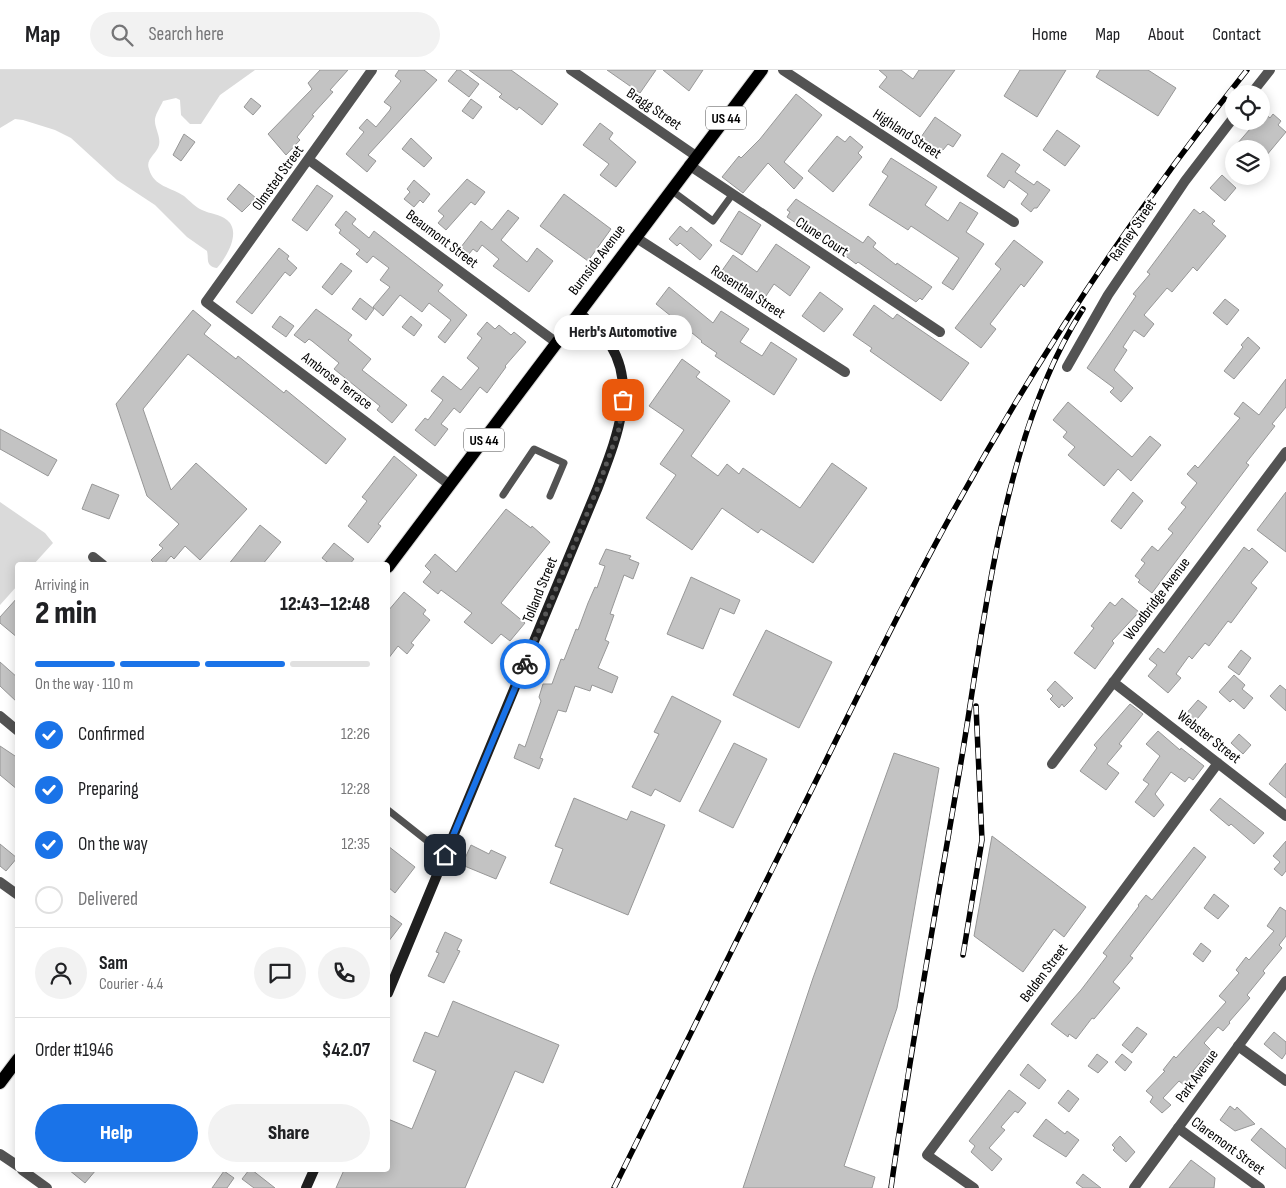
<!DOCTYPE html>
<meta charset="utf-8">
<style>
body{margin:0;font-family:"Sofia Sans Condensed",sans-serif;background:#f2f2f2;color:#202124;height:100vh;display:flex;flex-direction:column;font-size:19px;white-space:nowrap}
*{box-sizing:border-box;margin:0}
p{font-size:16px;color:#757577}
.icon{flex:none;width:28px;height:28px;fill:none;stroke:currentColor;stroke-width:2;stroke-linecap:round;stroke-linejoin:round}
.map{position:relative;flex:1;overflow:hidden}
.side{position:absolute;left:15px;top:492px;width:375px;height:610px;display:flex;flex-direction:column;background:#fff;border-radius:5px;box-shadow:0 2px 12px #0003}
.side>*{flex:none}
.buttons{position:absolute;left:1225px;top:15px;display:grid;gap:10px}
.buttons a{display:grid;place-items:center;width:45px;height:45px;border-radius:50%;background:#fff;box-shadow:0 2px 12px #0003;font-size:25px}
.pin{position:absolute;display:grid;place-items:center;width:42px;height:42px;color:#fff;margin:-21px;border-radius:10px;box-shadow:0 2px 8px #0006}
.courier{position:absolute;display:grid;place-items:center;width:50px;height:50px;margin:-25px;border:4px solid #1a73e8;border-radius:50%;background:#fff;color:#222;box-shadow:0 1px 6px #0007}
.bubble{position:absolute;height:35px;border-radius:18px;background:#fff;box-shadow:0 2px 12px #0003;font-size:16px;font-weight:800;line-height:35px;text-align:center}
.overview em{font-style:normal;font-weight:800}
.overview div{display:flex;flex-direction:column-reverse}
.overview{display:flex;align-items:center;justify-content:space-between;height:85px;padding:0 20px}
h1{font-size:32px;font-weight:800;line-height:38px}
.bar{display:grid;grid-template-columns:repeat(4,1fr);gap:8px 5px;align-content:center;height:60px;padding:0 20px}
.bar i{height:6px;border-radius:4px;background:#e0e0e0}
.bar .current{background:#1a73e8}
.bar p{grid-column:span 4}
.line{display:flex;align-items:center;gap:12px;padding:0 20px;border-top:1px solid #e0e0e0}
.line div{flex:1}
.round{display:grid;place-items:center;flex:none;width:52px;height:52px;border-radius:26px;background:#f2f2f2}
ol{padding:0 20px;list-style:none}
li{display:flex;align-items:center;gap:15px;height:55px}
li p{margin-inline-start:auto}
li .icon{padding:5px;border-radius:50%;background:#1a73e8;color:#fff;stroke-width:4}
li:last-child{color:#757577}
li i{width:28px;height:28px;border:2px solid #e0e0e0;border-radius:50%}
.button{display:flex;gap:10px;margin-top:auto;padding:10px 20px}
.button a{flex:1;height:58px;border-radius:30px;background:#1a73e8;color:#fff;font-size:20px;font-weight:800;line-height:58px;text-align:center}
.button a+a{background:#f2f2f2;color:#202124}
header{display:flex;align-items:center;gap:30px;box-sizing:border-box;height:70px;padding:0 25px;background:#fff;border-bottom:1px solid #e0e0e0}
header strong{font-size:24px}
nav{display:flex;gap:28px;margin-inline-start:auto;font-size:18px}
.search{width:350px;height:45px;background:#f2f2f2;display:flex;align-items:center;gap:12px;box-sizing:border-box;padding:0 18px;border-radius:28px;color:#757577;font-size:19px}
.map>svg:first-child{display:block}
.green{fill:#dadada}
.building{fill:#c3c3c3;stroke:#979797}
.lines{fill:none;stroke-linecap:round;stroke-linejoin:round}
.primary-casing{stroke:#dbdbdb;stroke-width:14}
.service{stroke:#535353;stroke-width:7}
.minor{stroke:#535353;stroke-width:10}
.tertiary{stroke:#535353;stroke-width:10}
.secondary{stroke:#202020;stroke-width:10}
.primary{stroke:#000;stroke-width:12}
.rail-casing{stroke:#000;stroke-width:5.5}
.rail{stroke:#fff;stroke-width:4;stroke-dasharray:11;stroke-linecap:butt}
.done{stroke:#595959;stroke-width:5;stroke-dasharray:0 9}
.route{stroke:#1a73e8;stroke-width:6}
.labels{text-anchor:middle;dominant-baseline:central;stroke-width:4;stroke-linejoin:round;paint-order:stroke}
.shield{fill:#fff;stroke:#4c4c4c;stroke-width:1}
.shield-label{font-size:14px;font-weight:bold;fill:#000}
.street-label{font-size:15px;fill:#000;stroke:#fff}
</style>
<header>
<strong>Map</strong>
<div class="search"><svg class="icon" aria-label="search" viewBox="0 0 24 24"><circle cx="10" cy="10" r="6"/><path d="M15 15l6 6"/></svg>Search here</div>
<nav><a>Home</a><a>Map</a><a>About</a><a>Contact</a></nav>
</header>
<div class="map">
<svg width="1286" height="1118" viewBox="0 0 1286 1118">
<rect width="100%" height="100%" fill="#fff"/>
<!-- green -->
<path class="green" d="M 0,0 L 255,0 L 220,25 L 201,54 L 190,54 L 181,45 L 180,30 L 176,28 L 163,31 C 161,36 156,43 155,49 C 154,57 161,66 159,75 C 157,84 145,89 149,99 C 154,117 171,117 184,126 C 190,131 195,137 202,140 C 210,144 220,144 227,150 C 242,162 226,188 217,198 C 205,196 209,189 207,181 L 187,167 L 155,135 L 117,110 L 71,68 L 55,60 L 23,50 L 15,49 L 0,58 Z
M 0,432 L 45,463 L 53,473 L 33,495 L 18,495 L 17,516 L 0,535 Z"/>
<!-- building -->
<path class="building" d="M 320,0 L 348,0 L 330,20 L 333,22 L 312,45 L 314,46 L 297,67 L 300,70 L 286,85 L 268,64 L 312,19 L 308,13 Z
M 399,0 L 424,0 L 437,10 L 368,85 L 376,91 L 367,102 L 346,84 L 364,62 L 359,58 L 367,49 L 376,57 L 390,40 L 391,37 L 384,32 L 401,11 L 395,6 Z
M 457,0 L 460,0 L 479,14 L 469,27 L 448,11 Z
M 469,0 L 511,0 L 558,34 L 542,55 L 519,37 L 517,40 L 499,27 L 502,24 Z
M 607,0 L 656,0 L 640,23 Z
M 663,0 L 703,0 L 689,21 Z
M 879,0 L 901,0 L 913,9 L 919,0 L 955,0 L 920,47 L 879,17 L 887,7 Z
M 1020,0 L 1066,0 L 1037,47 L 1004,26 Z
M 1100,0 L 1148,0 L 1176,18 L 1158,46 L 1096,7 Z
M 796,24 L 822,45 L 784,92 L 803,108 L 794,119 L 768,93 L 743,123 L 722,107 L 739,86 L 741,88 L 760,69 Z
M 251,28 L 261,36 L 253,45 L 244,37 Z
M 471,29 L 482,37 L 473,49 L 462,41 Z
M 1264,43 L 1270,48 L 1273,44 L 1281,51 L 1278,55 L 1286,62 L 1261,92 L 1261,79 L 1242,79 L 1237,74 L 1257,51 L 1261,51 Z
M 935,47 L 961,65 L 953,77 L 948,74 L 943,80 L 940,78 L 937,82 L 919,70 Z
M 600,53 L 613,63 L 609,69 L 636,92 L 616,117 L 600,105 L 609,94 L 583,75 Z
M 1057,60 L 1080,76 L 1065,96 L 1043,80 Z
M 184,64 L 195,72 L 181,91 L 173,85 Z
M 837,66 L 845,72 L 850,66 L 863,77 L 858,83 L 862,87 L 833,122 L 808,101 Z
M 411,68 L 432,88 L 424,97 L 402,79 Z
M 1002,83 L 1020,95 L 1015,102 L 1034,115 L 1037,111 L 1050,120 L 1037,138 L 1034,138 L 1031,142 L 1021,134 L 1028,124 L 1009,110 L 1004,118 L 987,106 Z
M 891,88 L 937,117 L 925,135 L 948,151 L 960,132 L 978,143 L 966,162 L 984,174 L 953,220 L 942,213 L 959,188 L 911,156 L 908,160 L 869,135 L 888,106 L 882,102 Z
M 1222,105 L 1236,118 L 1225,131 L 1210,118 Z
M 467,109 L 485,122 L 475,135 L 471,132 L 446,160 L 438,153 L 444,146 L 438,141 Z
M 414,110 L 430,124 L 423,133 L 420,130 L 414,137 L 404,129 L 410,122 L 407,119 Z
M 239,114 L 256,128 L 242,142 L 227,129 Z
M 317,115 L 333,126 L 307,161 L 292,150 Z
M 564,124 L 611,159 L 588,191 L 540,156 Z
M 796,129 L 863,173 L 868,166 L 876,173 L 873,177 L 896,195 L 897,193 L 932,217 L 922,230 L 920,228 L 916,232 L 858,192 L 856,194 L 838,180 L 837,181 L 787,147 L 790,142 L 787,140 Z
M 1194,139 L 1200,144 L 1203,141 L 1215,151 L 1212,154 L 1226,166 L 1197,201 L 1193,197 L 1172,222 L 1167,218 L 1144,245 L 1154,254 L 1144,267 L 1134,260 L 1123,277 L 1127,280 L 1114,300 L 1133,318 L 1121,332 L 1110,322 L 1114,318 L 1087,298 L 1136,226 L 1133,224 L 1150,204 L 1147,202 Z
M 508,140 L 519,148 L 501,170 L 527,192 L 537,178 L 553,191 L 529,222 L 493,196 L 499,189 L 482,175 L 477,182 L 473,179 L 469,184 L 461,177 L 481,151 L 492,160 Z
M 346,141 L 356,149 L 352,154 L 369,168 L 374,161 L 443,215 L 438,221 L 467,245 L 445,273 L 438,267 L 451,250 L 429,233 L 422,242 L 400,225 L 383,246 L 373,237 L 390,217 L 380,210 L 389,198 L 373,186 L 367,193 L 356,184 L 360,180 L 339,163 L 341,160 L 335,155 Z
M 739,141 L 761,155 L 742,185 L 720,171 Z
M 680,156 L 687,162 L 691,157 L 712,175 L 700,190 L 680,173 L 677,176 L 669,169 Z
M 1014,170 L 1043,192 L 1024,217 L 1021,214 L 990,254 L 996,259 L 981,278 L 955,258 L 1001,199 L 995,194 Z
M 776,174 L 810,197 L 790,226 L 774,214 L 764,229 L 721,202 L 733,185 L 757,202 Z
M 279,178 L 289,186 L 287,189 L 297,198 L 290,206 L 285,202 L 252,244 L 236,232 Z
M 341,193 L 352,201 L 332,225 L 322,217 Z
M 669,217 L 713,253 L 721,241 L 749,259 L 740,272 L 762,286 L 771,272 L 797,289 L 774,325 L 715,286 L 717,283 L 701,272 L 702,271 L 656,234 Z
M 820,222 L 843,239 L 824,262 L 802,246 Z
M 360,228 L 374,239 L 366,250 L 352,239 Z
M 1225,229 L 1239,240 L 1227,255 L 1213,243 Z
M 874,235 L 893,249 L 897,244 L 969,293 L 941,331 L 870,281 L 872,278 L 853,265 Z
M 316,239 L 352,265 L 348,270 L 371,289 L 362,300 L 407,335 L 392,353 L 377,340 L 380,336 L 334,299 L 339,293 L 312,271 L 309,269 L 305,273 L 294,265 Z
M 193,240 L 211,255 L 204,264 L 236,289 L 238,286 L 284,323 L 286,320 L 346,369 L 326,394 L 188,284 L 143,339 L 171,420 L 196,393 L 247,439 L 200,490 L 185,476 L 174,489 L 171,486 L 163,495 L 156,495 L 151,490 L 163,478 L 159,475 L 179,454 L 147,426 L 116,334 Z
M 280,246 L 294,256 L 286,267 L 272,257 Z
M 411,246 L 422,255 L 414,266 L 402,257 Z
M 487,252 L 495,259 L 499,255 L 511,265 L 514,262 L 526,272 L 505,296 L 506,297 L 487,323 L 480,317 L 460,343 L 454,338 L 441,354 L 448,359 L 435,376 L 415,360 L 425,348 L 428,350 L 443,330 L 431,321 L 443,306 L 461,320 L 479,298 L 467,288 L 482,268 L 477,264 Z
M 1248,267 L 1260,278 L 1234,309 L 1224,301 L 1243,277 L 1241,275 Z
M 682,289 L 700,302 L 696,307 L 730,331 L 691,386 L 718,406 L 727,394 L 739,404 L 743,398 L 800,438 L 832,393 L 867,418 L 813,493 L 761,459 L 758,463 L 722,438 L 692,480 L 646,448 L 676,405 L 660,394 L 684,360 L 649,336 Z
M 1286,309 L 1286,337 L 1272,354 L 1275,356 L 1246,393 L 1249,395 L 1152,523 L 1138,512 L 1140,510 L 1135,506 L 1145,493 L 1141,490 L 1152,476 L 1158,481 L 1173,463 L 1168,459 L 1186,437 L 1181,433 L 1197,413 L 1187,404 L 1195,395 L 1198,398 L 1240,348 L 1234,344 L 1243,332 L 1259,345 Z
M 1068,332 L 1132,387 L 1150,366 L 1161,375 L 1131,411 L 1118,399 L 1104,416 L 1068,385 L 1075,377 L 1063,367 L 1067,362 L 1053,350 Z
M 0,359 L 57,390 L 48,406 L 0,379 Z
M 394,386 L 417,405 L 378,454 L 381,456 L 368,473 L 348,456 L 367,431 L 362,427 Z
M 92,414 L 119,425 L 109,449 L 82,439 Z
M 1133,422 L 1143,431 L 1121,459 L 1111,451 Z
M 1286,422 L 1286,482 L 1257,460 Z
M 506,439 L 531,458 L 532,456 L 550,472 L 501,533 L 525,553 L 510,571 L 501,564 L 492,574 L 464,552 L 472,543 L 441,520 L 438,524 L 423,512 L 431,502 L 425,496 L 435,484 L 456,502 Z
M 260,455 L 281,472 L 262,495 L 228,495 Z
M 334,473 L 354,489 L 349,495 L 331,495 L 322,488 Z
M 1244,477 L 1249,481 L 1252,478 L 1268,492 L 1251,513 L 1257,518 L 1231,553 L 1228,551 L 1209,576 L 1205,573 L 1192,589 L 1189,586 L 1176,604 L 1181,608 L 1168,623 L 1148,606 L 1157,595 L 1149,589 L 1158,578 L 1164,583 Z
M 606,479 L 631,486 L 629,489 L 639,493 L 633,509 L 624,505 L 610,544 L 614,545 L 605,570 L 609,572 L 598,598 L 618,607 L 612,623 L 592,615 L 590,621 L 575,616 L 566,642 L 558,640 L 540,688 L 543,689 L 539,699 L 514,688 L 519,674 L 525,677 L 541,631 L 539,627 L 543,614 L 552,614 L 561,589 L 564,590 L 576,559 L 578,560 L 588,533 L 595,517 L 597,518 L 605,496 L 599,494 Z
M 691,507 L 740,530 L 734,544 L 720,538 L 703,579 L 667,564 Z
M 404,522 L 426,540 L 423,544 L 430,550 L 411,573 L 414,575 L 407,584 L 398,576 L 388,589 L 388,541 Z
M 18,527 L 18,568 L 0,553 L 0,547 Z
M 1122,528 L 1139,542 L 1112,571 L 1114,573 L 1095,599 L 1074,583 L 1094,558 L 1091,556 L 1110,532 L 1115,536 Z
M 766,560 L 832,592 L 799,658 L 733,625 Z
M 1241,580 L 1251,588 L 1239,605 L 1228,597 Z
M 0,592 L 18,608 L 18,633 L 0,616 Z
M 1234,605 L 1245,615 L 1242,619 L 1253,628 L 1244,639 L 1233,629 L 1230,632 L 1219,622 Z
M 1055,611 L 1073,628 L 1064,637 L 1062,634 L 1059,638 L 1050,629 L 1053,626 L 1047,620 Z
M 1280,615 L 1286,620 L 1286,641 L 1270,626 Z
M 672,626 L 721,651 L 680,732 L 655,719 L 651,726 L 632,717 L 659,664 L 654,662 Z
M 1198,630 L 1207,637 L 1193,654 L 1184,646 Z
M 1130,634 L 1143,644 L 1119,674 L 1122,676 L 1107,694 L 1119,703 L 1106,720 L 1080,701 L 1097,678 L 1094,675 Z
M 1158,661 L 1180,680 L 1181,678 L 1204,696 L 1193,710 L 1189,707 L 1185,712 L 1171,702 L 1155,724 L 1164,735 L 1154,747 L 1135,732 L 1149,714 L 1143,710 L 1160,686 L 1146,674 Z
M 1239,664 L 1251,675 L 1243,684 L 1231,673 Z
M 734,673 L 767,689 L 733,758 L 699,741 Z
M 0,676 L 18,688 L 18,720 L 0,705 Z
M 894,683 L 939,698 L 897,938 L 844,1096 L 875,1107 L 872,1118 L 743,1118 L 813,908 Z
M 1286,693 L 1286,728 L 1269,714 Z
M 574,728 L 627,750 L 631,741 L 665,755 L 628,845 L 550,813 L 563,779 L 555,776 Z
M 1220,728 L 1264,763 L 1254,774 L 1231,754 L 1229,756 L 1210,740 Z
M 992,766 L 1086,837 L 1064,867 L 1054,859 L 1023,902 L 974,866 Z
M 1286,771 L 1286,801 L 1282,806 L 1274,799 L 1280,792 L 1273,786 Z
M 0,774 L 17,788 L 6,801 L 0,796 Z
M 471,775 L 489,784 L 491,780 L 506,787 L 496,809 L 462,795 Z
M 388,776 L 415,797 L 395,823 L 388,817 Z
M 1194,777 L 1206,787 L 1130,886 L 1133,888 L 1113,912 L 1120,918 L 1094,949 L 1092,948 L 1076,969 L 1069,964 L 1068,967 L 1051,954 L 1081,920 L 1107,886 L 1103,883 L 1139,836 L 1138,835 L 1146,825 L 1152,830 Z
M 1214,824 L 1229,836 L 1218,849 L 1204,838 Z
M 1280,837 L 1286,841 L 1286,866 L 1279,875 L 1282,878 L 1263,901 L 1265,903 L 1247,925 L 1250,928 L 1229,952 L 1230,953 L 1223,961 L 1218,957 L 1204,973 L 1211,980 L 1193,1001 L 1195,1002 L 1191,1008 L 1193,1010 L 1188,1018 L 1179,1011 L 1163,1028 L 1171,1035 L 1162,1043 L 1150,1032 L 1153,1027 L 1146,1021 L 1165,1001 L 1163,1000 L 1174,986 L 1176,988 L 1226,932 L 1219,926 L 1239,903 L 1236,900 L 1246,887 L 1249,890 L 1274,861 L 1267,856 Z
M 388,844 L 402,854 L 388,872 Z
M 445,862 L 462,870 L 457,880 L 460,881 L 444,913 L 428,906 L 439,883 L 436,882 Z
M 1201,873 L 1211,881 L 1203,892 L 1193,884 Z
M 453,931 L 559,975 L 543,1013 L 515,1001 L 465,1118 L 336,1118 L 344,1100 L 388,1100 L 388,1049 L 412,1059 L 436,1001 L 413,991 L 425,962 L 438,967 Z
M 1137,957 L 1147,964 L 1132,983 L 1122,975 Z
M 1274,962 L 1286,972 L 1286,983 L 1282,989 L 1264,974 Z
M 1097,984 L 1108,992 L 1098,1003 L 1088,996 Z
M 1122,984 L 1132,992 L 1125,1001 L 1115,992 Z
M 1028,994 L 1046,1010 L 1039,1019 L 1020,1005 Z
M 1009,1020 L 1026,1033 L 1018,1043 L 1015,1041 L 1001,1057 L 1005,1060 L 989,1078 L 1002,1089 L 992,1101 L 971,1082 L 975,1076 L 969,1071 Z
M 1068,1020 L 1079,1029 L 1069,1042 L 1058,1033 Z
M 1230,1036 L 1235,1040 L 1237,1037 L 1255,1054 L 1235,1061 L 1220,1050 Z
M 1046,1049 L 1065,1064 L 1067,1061 L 1079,1070 L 1066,1087 L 1033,1066 Z
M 1261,1058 L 1286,1079 L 1286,1099 L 1251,1070 Z
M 1120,1066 L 1135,1082 L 1126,1092 L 1113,1080 L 1115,1078 L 1112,1075 Z
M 1191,1090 L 1215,1108 L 1214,1118 L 1169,1118 Z
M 69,1100 L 96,1100 L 85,1113 Z
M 249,1100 L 252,1100 L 275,1118 L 254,1118 L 242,1109 Z
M 224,1101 L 234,1108 L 227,1118 L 212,1118 Z
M 1083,1104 L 1101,1118 L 1083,1118 L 1076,1113 Z"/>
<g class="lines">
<defs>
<path id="primary" d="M 388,497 L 762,0
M 0,1013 L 18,989"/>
</defs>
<!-- primary casing -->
<use href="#primary" class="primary-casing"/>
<!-- service -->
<path class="service" d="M 671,120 L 713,151 L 732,125
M 503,425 L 534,379 L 564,393 L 550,426
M 388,740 L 445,785"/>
<!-- minor -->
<path class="minor" d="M 372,0 L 206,232 L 450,415
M 571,0 L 696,86
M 783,0 L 1014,152
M 1251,24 L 1270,0
M 309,90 L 557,273
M 689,95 L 940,262
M 635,167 L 845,302
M 1067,297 L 1108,225 L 1185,111 L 1234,47
M 93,487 L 103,495
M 1113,612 L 1286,746
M 0,646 L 18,661
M 1052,694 L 1286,382
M 0,812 L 18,825
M 1238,976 L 1286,1011
M 1178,1058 L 1260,1118
M 0,1084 L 18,1096
M 22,1100 L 47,1118
M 974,1118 L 927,1085 L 1218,693"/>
<!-- tertiary -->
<path class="tertiary" d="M 1134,1118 L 1286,911"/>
<!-- secondary -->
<path class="secondary" d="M 388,923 L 598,417 C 614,374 638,320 611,276 C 603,263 590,253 579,242
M 306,1118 L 314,1100"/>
<!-- primary -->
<use href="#primary" class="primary"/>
<defs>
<path id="rail" d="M 963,885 L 982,770 L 976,636
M 614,1118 C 676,992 739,867 801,741 C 850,643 897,543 950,447 C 1036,290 1135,139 1247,0
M 891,1118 C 911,976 937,834 961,692 C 985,549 1003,362 1083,239"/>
</defs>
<!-- rail casing -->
<use href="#rail" class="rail-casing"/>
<!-- rail -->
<use href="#rail" class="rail"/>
</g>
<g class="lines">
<!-- done -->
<path class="done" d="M 525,594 L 598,417 L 619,359 L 623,330"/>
<!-- route -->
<path class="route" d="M 445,785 L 525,594"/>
</g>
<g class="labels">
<!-- shield labels -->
<g class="shield">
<rect x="706" y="36.5" width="40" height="23" rx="4"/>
<rect x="464" y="358.5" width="40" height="23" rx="4"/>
</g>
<g class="shield-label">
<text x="726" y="48">US 44</text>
<text x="484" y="370">US 44</text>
</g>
<!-- street labels -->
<g class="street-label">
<text transform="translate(654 39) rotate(34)">Bragg Street</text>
<text transform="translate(907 64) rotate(33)">Highland Street</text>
<text transform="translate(278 108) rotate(-54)">Olmsted Street</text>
<text transform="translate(1133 160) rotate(-56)">Ranney Street</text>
<text transform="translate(822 167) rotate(33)">Clune Court</text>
<text transform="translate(442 169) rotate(37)">Beaumont Street</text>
<text transform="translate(597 190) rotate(-53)">Burnside Avenue</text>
<text transform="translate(748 222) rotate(33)">Rosenthal Street</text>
<text transform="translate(337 311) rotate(37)">Ambrose Terrace</text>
<text transform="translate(540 520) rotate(-68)">Tolland Street</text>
<text transform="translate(1157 529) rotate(-53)">Woodbridge Avenue</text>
<text transform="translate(1209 667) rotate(38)">Webster Street</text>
<text transform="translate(1044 903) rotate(-53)">Belden Street</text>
<text transform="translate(1197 1006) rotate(-54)">Park Avenue</text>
<text transform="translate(1228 1076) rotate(36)">Claremont Street</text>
</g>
</g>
</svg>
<div class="buttons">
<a><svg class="icon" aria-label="locate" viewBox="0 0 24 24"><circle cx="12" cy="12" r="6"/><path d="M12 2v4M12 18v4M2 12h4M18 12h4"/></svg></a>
<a><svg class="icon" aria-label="layers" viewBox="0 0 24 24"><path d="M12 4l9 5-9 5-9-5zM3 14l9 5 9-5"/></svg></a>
</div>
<div class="pin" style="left:623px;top:330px;background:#ea580c"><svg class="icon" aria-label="bag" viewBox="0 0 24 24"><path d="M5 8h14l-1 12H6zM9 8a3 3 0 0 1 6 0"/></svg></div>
<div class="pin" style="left:445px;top:785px;background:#1f2937"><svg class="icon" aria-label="home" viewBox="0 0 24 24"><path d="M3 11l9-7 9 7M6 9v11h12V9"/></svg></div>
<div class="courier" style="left:525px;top:594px"><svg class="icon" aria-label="bike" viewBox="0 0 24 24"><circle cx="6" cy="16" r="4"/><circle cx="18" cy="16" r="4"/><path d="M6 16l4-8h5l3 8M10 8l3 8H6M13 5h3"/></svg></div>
<div class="bubble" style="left:554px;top:245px;width:138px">Herb's Automotive</div>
<section class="side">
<div class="overview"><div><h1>2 min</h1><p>Arriving in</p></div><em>12:43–12:48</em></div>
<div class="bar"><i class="current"></i><i class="current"></i><i class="current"></i><i></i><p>On the way · 110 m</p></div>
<ol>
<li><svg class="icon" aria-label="check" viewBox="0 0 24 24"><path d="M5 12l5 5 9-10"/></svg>Confirmed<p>12:26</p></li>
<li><svg class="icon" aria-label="check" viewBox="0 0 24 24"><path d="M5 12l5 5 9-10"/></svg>Preparing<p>12:28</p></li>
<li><svg class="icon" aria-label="check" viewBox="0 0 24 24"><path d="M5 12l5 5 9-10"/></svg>On the way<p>12:35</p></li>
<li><i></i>Delivered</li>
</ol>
<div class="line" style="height:90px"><a class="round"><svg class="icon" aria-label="person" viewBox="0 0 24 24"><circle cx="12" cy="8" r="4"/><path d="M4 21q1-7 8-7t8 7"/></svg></a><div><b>Sam</b><p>Courier · 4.4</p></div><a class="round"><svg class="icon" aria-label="chat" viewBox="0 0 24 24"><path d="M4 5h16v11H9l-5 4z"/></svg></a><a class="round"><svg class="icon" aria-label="phone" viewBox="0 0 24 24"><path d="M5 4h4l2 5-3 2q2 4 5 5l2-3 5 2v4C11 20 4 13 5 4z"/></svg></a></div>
<div class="line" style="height:65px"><div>Order #1946</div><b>$42.07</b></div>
<div class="button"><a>Help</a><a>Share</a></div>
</section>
</div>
